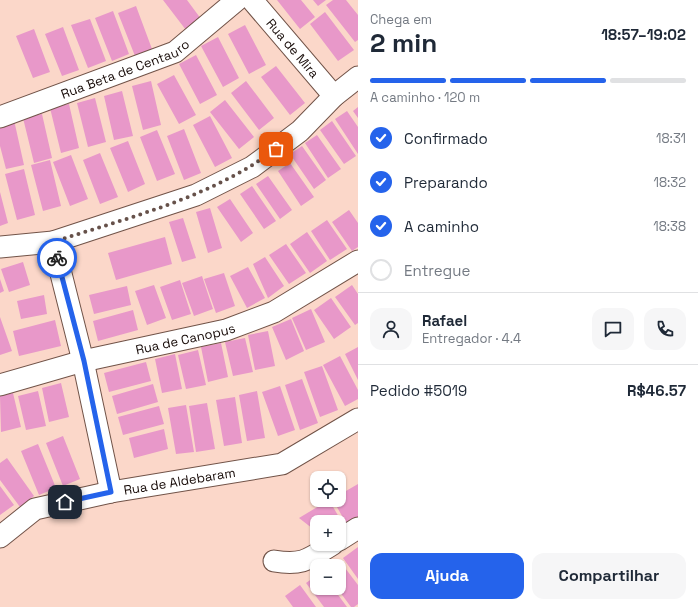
<!DOCTYPE html>
<html lang="pt">
<meta charset="utf-8">
<style>
body{margin:0;font-family:"Space Grotesk",sans-serif;background:#f6f6f7;color:#1f2937;height:100vh;display:flex;flex-direction:column;font-size:15px;white-space:nowrap}
*{box-sizing:border-box;margin:0}
p{font-size:13px;color:#747a83}
.icon{flex:none;width:22px;height:22px;fill:none;stroke:currentColor;stroke-width:2;stroke-linecap:round;stroke-linejoin:round}
.map{position:relative;flex:1;overflow:hidden}
.sheet{display:flex;flex-direction:column;background:#fff;width:340px}
.sheet>*{flex:none}
.fabs{position:absolute;left:310px;top:471px;display:grid;gap:8px}
.fabs a{display:grid;place-items:center;width:36px;height:36px;border-radius:8px;background:#fff;box-shadow:0 1px 3px #0004;font-size:20px}
.pin{position:absolute;display:grid;place-items:center;width:34px;height:34px;color:#fff;margin:-17px;border-radius:8px;box-shadow:0 2px 6px #0006}
.courier{position:absolute;display:grid;place-items:center;width:40px;height:40px;margin:-20px;border:3px solid #2563eb;border-radius:50%;background:#fff;color:#222;box-shadow:0 1px 5px #0007}
.headline em{font-style:normal;font-weight:700}
.headline div{display:flex;flex-direction:column-reverse}
.headline{display:flex;align-items:center;justify-content:space-between;height:68px;padding:0 12px}
h1{font-size:26px;font-weight:700;line-height:30px}
.bar{display:grid;grid-template-columns:repeat(4,1fr);gap:6px 4px;align-content:center;height:48px;padding:0 12px}
.bar i{height:5px;border-radius:3px;background:#e0e1e3}
.bar .selected{background:#2563eb}
.bar p{grid-column:span 4}
.line{display:flex;align-items:center;gap:10px;padding:0 12px;border-top:1px solid #e0e1e3}
.line div{flex:1}
.round{display:grid;place-items:center;flex:none;width:42px;height:42px;border-radius:12px;background:#f6f6f7}
ol{padding:0 12px;list-style:none}
li{display:flex;align-items:center;gap:12px;height:44px}
li p{margin-inline-start:auto}
li .icon{padding:4px;border-radius:50%;background:#2563eb;color:#fff;stroke-width:4}
li:last-child{color:#747a83}
li i{width:22px;height:22px;border:2px solid #e0e1e3;border-radius:50%}
.button{display:flex;gap:8px;margin-top:auto;padding:8px 12px}
.button a{flex:1;height:46px;border-radius:12px;background:#2563eb;color:#fff;font-size:16px;font-weight:700;line-height:46px;text-align:center}
.button a+a{background:#f6f6f7;color:#1f2937}
main{display:flex;flex:1;min-height:0}
.map>svg:first-child{display:block}
.building{fill:#e898c9}
.lines{fill:none;stroke-linecap:round;stroke-linejoin:round}
.minor-casing{stroke:#715348;stroke-width:23}
.minor{stroke:#fff;stroke-width:21}
.done{stroke:#66514a;stroke-width:4;stroke-dasharray:0 7.2}
.route{stroke:#2563eb;stroke-width:5}
.labels{text-anchor:middle;dominant-baseline:central;stroke-width:4;stroke-linejoin:round;paint-order:stroke}
.street-label{font-size:13px;fill:#150906;stroke:#fbd7c9}
</style>
<main>
<div class="map">
<svg width="358" height="607" viewBox="0 0 358 607">
<rect width="100%" height="100%" fill="#fbd7c9"/>
<!-- building -->
<path class="building" d="M 163,0 L 187,0 L 204,23 L 189,34 Z
M 277,0 L 301,0 L 315,17 L 300,29 Z
M 313,0 L 326,0 L 318,6 Z
M 333,0 L 346,0 L 358,15 L 358,40 L 355,42 L 326,5 Z
M 136,6 L 152,49 L 135,56 L 118,13 Z
M 113,11 L 129,54 L 112,61 L 95,18 Z
M 325,12 L 354,50 L 338,61 L 310,24 Z
M 90,19 L 106,61 L 88,68 L 71,25 Z
M 245,25 L 266,65 L 249,74 L 228,34 Z
M 63,27 L 79,70 L 62,76 L 45,34 Z
M 34,29 L 50,72 L 33,78 L 16,36 Z
M 218,37 L 239,78 L 223,87 L 201,46 Z
M 196,55 L 217,95 L 200,104 L 179,64 Z
M 276,66 L 305,103 L 290,115 L 261,77 Z
M 174,75 L 196,115 L 179,124 L 157,84 Z
M 151,81 L 161,125 L 143,130 L 132,86 Z
M 246,81 L 274,118 L 259,130 L 231,93 Z
M 122,91 L 133,136 L 114,140 L 104,96 Z
M 95,98 L 106,142 L 88,147 L 77,103 Z
M 225,100 L 254,137 L 239,149 L 210,112 Z
M 69,104 L 79,148 L 61,153 L 50,108 Z
M 358,107 L 358,118 L 353,111 Z
M 347,111 L 358,127 L 358,154 L 335,119 Z
M 42,114 L 52,158 L 34,163 L 23,118 Z
M 210,116 L 232,158 L 215,167 L 193,125 Z
M 14,120 L 24,165 L 6,169 L 0,146 L 0,124 Z
M 332,121 L 356,156 L 344,164 L 320,130 Z
M 184,129 L 201,173 L 184,180 L 167,136 Z
M 157,130 L 175,174 L 157,181 L 140,137 Z
M 317,135 L 341,169 L 328,178 L 305,143 Z
M 128,141 L 145,184 L 128,192 L 110,148 Z
M 302,146 L 326,180 L 314,189 L 290,154 Z
M 100,153 L 118,197 L 100,204 L 83,160 Z
M 71,155 L 88,199 L 70,206 L 53,162 Z
M 50,160 L 61,206 L 43,211 L 31,165 Z
M 290,163 L 314,197 L 301,206 L 278,171 Z
M 24,169 L 35,215 L 17,220 L 5,174 Z
M 268,176 L 292,210 L 280,219 L 256,184 Z
M 252,186 L 276,221 L 264,229 L 240,194 Z
M 0,192 L 8,223 L 0,226 Z
M 230,199 L 253,233 L 241,242 L 217,207 Z
M 210,208 L 222,248 L 208,253 L 196,212 Z
M 349,210 L 358,223 L 358,247 L 352,251 L 332,222 Z
M 183,218 L 196,258 L 182,262 L 169,222 Z
M 327,220 L 347,249 L 330,260 L 311,231 Z
M 307,232 L 327,261 L 310,273 L 290,244 Z
M 165,237 L 172,264 L 116,280 L 108,253 Z
M 286,244 L 306,273 L 289,284 L 269,255 Z
M 265,257 L 284,286 L 268,298 L 253,264 Z
M 23,262 L 30,285 L 9,292 L 1,269 Z
M 248,267 L 265,298 L 247,308 L 230,276 Z
M 224,273 L 235,306 L 216,313 L 204,279 Z
M 202,276 L 213,309 L 194,316 L 182,283 Z
M 0,279 L 4,291 L 0,293 Z
M 180,280 L 191,314 L 172,320 L 160,287 Z
M 154,285 L 166,318 L 147,325 L 135,291 Z
M 352,285 L 358,294 L 358,323 L 355,325 L 335,297 Z
M 127,286 L 131,305 L 94,314 L 89,295 Z
M 44,295 L 47,314 L 21,319 L 17,301 Z
M 331,298 L 351,327 L 334,339 L 314,310 Z
M 311,309 L 325,342 L 306,350 L 292,318 Z
M 133,310 L 138,330 L 98,341 L 93,321 Z
M 0,317 L 12,351 L 0,355 Z
M 291,319 L 304,351 L 286,360 L 272,327 Z
M 55,320 L 61,346 L 19,356 L 13,331 Z
M 268,331 L 275,366 L 255,370 L 248,335 Z
M 245,338 L 253,372 L 233,376 L 225,342 Z
M 221,343 L 228,377 L 208,382 L 201,347 Z
M 358,347 L 358,380 L 345,354 Z
M 198,350 L 206,385 L 186,389 L 178,355 Z
M 175,354 L 182,389 L 162,393 L 155,359 Z
M 340,356 L 358,390 L 358,399 L 345,406 L 323,365 Z
M 146,362 L 151,381 L 109,392 L 104,373 Z
M 322,366 L 338,410 L 320,417 L 304,372 Z
M 302,379 L 318,423 L 300,430 L 285,385 Z
M 61,383 L 69,417 L 49,422 L 42,388 Z
M 153,384 L 158,402 L 117,414 L 112,396 Z
M 280,386 L 295,430 L 278,436 L 262,392 Z
M 38,391 L 46,426 L 26,430 L 18,396 Z
M 257,391 L 265,438 L 247,441 L 239,395 Z
M 13,393 L 21,427 L 1,432 L 0,396 Z
M 235,397 L 242,443 L 224,446 L 216,400 Z
M 207,403 L 215,449 L 196,452 L 189,406 Z
M 186,405 L 194,452 L 176,454 L 168,408 Z
M 159,406 L 164,424 L 123,435 L 118,417 Z
M 164,429 L 168,449 L 134,458 L 129,438 Z
M 63,436 L 80,479 L 63,486 L 46,443 Z
M 38,444 L 56,488 L 39,495 L 21,451 Z
M 7,458 L 34,496 L 20,507 L 0,480 L 0,463 Z
M 358,484 L 358,517 L 346,523 L 333,500 L 339,500 L 339,495 Z
M 0,486 L 14,505 L 0,515 Z
M 329,500 L 343,524 L 339,526 L 339,522 L 317,522 L 317,532 L 299,518 Z
M 358,547 L 358,579 L 343,558 Z
M 339,560 L 358,585 L 358,604 L 354,607 L 351,607 L 337,588 L 339,588 L 339,566 L 331,566 Z
M 317,575 L 317,588 L 333,588 L 347,607 L 324,607 L 306,583 Z
M 300,585 L 316,607 L 293,607 L 285,596 Z"/>
<g class="lines">
<defs>
<g id="minor">
<path id="s1" d="M 252,0 L 334,96"/>
<path id="s2" d="M 0,117 L 175,52 L 237,0"/>
<path d="M 53,242 L 83,361 L 111,492"/>
<path d="M 0,247 L 53,242 L 196,195 L 252,167 L 300,131 L 334,96 L 358,77"/>
<path id="s3" d="M 0,385 L 83,361 L 226,330 L 274,312 L 358,261"/>
<path id="s4" d="M 0,537 L 35,509 L 111,492 L 282,464 L 358,419"/>
<path d="M 339,540 L 358,528"/>
<path d="M 274,561 C 303,566 309,559 333,544"/>
</g>
</defs>
<!-- minor casing -->
<use href="#minor" class="minor-casing"/>
<!-- minor -->
<use href="#minor" class="minor"/>
</g>
<g class="lines">
<!-- done -->
<path class="done" d="M 57,258 L 53,242 C 130,217 210,198 276,149"/>
<!-- route -->
<path class="route" d="M 57,258 L 84,361 L 111,492 L 65,502"/>
</g>
<g class="labels">
<!-- street labels -->
<g class="street-label">
<text stroke="none"><textPath href="#s1" startOffset="63">Rua de Mira</textPath></text>
<text stroke="none"><textPath href="#s2" startOffset="134">Rua Beta de Centauro</textPath></text>
<text stroke="none"><textPath href="#s3" startOffset="191">Rua de Canopus</textPath></text>
<text stroke="none"><textPath href="#s4" startOffset="192">Rua de Aldebaram</textPath></text>
</g>
</g>
</svg>
<div class="fabs">
<a><svg class="icon" aria-label="locate" viewBox="0 0 24 24"><circle cx="12" cy="12" r="6"/><path d="M12 2v4M12 18v4M2 12h4M18 12h4"/></svg></a>
<a>+</a>
<a>−</a>
</div>
<div class="pin" style="left:276px;top:149px;background:#ea580c"><svg class="icon" aria-label="bag" viewBox="0 0 24 24"><path d="M5 8h14l-1 12H6zM9 8a3 3 0 0 1 6 0"/></svg></div>
<div class="pin" style="left:65px;top:502px;background:#1f2937"><svg class="icon" aria-label="home" viewBox="0 0 24 24"><path d="M3 11l9-7 9 7M6 9v11h12V9"/></svg></div>
<div class="courier" style="left:57px;top:258px"><svg class="icon" aria-label="bike" viewBox="0 0 24 24"><circle cx="6" cy="16" r="4"/><circle cx="18" cy="16" r="4"/><path d="M6 16l4-8h5l3 8M10 8l3 8H6M13 5h3"/></svg></div>
</div>
<section class="sheet">
<div class="headline"><div><h1>2 min</h1><p>Chega em</p></div><em>18:57–19:02</em></div>
<div class="bar"><i class="selected"></i><i class="selected"></i><i class="selected"></i><i></i><p>A caminho · 120 m</p></div>
<ol>
<li><svg class="icon" aria-label="check" viewBox="0 0 24 24"><path d="M5 12l5 5 9-10"/></svg>Confirmado<p>18:31</p></li>
<li><svg class="icon" aria-label="check" viewBox="0 0 24 24"><path d="M5 12l5 5 9-10"/></svg>Preparando<p>18:32</p></li>
<li><svg class="icon" aria-label="check" viewBox="0 0 24 24"><path d="M5 12l5 5 9-10"/></svg>A caminho<p>18:38</p></li>
<li><i></i>Entregue</li>
</ol>
<div class="line" style="height:72px"><a class="round"><svg class="icon" aria-label="person" viewBox="0 0 24 24"><circle cx="12" cy="8" r="4"/><path d="M4 21q1-7 8-7t8 7"/></svg></a><div><b>Rafael</b><p>Entregador · 4.4</p></div><a class="round"><svg class="icon" aria-label="chat" viewBox="0 0 24 24"><path d="M4 5h16v11H9l-5 4z"/></svg></a><a class="round"><svg class="icon" aria-label="phone" viewBox="0 0 24 24"><path d="M5 4h4l2 5-3 2q2 4 5 5l2-3 5 2v4C11 20 4 13 5 4z"/></svg></a></div>
<div class="line" style="height:52px"><div>Pedido #5019</div><b>R$46.57</b></div>
<div class="button"><a>Ajuda</a><a>Compartilhar</a></div>
</section>
</main>
